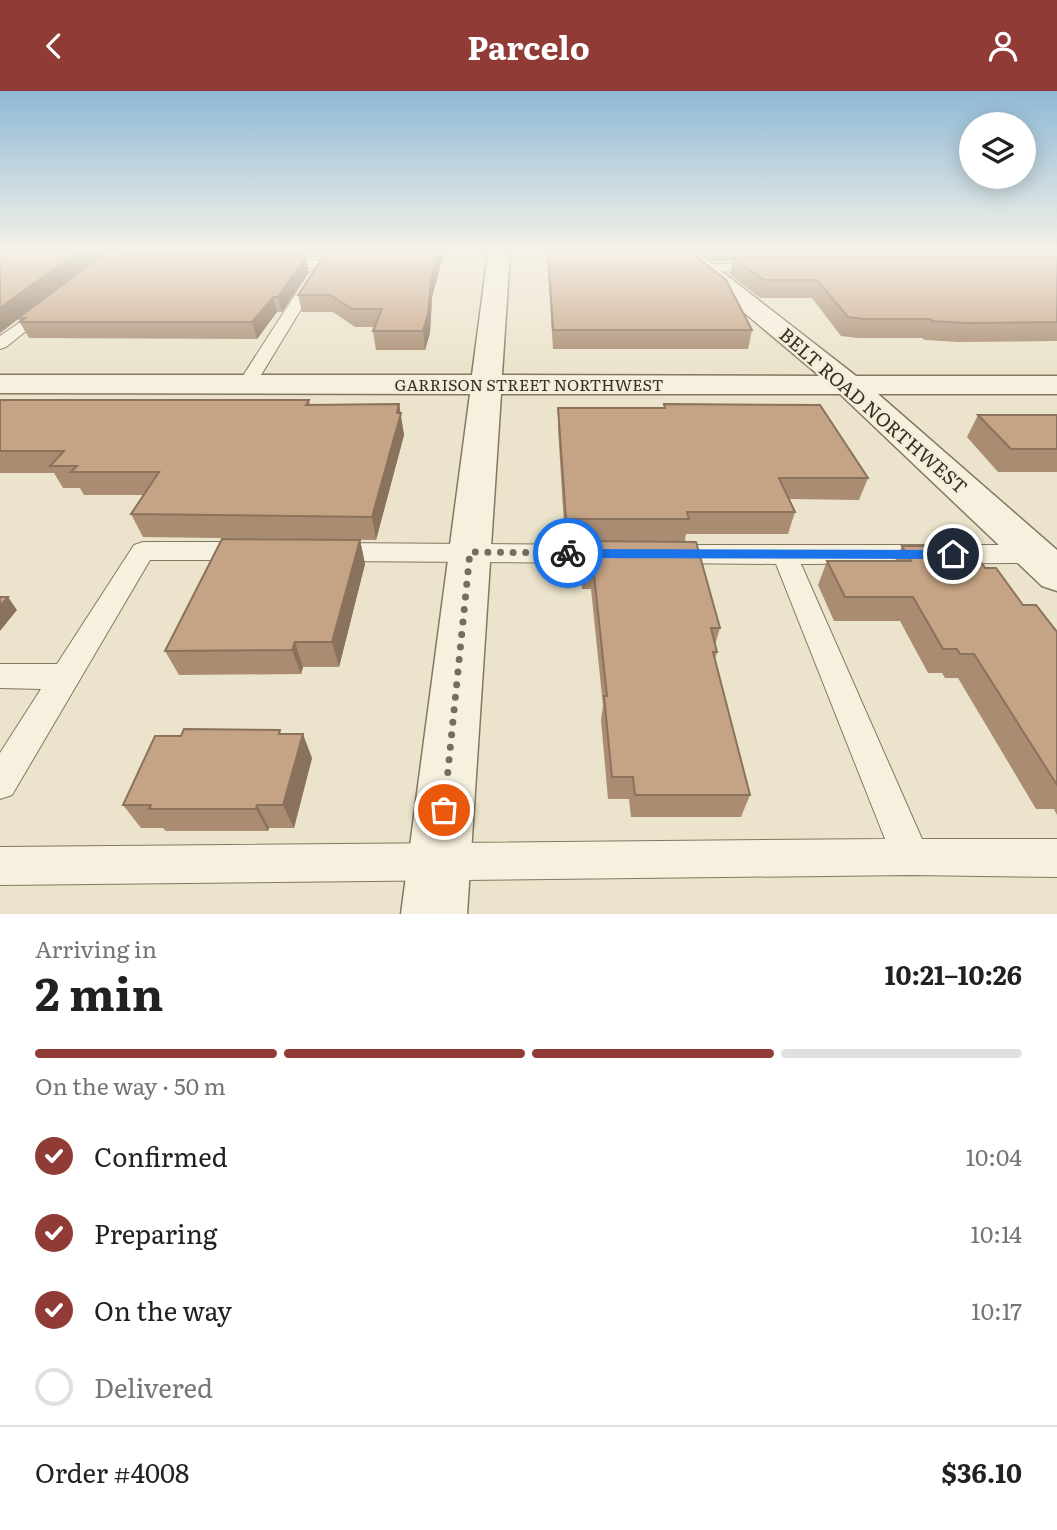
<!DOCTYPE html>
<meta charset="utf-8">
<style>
body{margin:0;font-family:Literata,serif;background:#f6f6f6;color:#202124;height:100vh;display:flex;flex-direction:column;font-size:26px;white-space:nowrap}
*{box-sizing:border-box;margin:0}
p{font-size:23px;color:#757577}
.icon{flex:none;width:38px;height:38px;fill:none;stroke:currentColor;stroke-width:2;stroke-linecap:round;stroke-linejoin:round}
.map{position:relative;height:823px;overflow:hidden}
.drawer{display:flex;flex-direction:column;background:#fff;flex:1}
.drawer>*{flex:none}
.buttons{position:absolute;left:959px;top:21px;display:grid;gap:14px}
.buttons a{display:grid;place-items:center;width:77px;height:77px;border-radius:50%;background:#fff;box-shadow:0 4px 18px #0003;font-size:35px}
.pin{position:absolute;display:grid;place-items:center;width:60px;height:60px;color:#fff;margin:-30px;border:4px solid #fff;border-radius:50%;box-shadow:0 2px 7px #0007}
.courier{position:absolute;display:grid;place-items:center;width:70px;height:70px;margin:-35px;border:5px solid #1a73e8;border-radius:50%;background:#fff;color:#222;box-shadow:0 2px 9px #0007}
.overview em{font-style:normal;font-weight:700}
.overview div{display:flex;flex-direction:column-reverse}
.overview{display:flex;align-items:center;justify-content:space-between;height:119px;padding:0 35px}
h1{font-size:46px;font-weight:700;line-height:52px}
.bar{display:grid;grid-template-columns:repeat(4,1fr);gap:10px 7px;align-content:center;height:84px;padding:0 35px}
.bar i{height:9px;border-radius:5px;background:#e0e0e0}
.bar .on{background:#903b36}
.bar p{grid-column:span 4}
.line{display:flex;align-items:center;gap:18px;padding:0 35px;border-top:2px solid #e0e0e0}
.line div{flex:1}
ol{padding:0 35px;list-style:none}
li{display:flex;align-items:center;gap:21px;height:77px}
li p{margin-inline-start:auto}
li .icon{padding:7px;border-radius:50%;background:#903b36;color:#fff;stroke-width:4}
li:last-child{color:#757577}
li i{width:38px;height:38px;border:4px solid #e0e0e0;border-radius:50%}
header{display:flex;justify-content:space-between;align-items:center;height:91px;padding:0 35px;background:#903b36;color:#fff;font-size:32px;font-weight:700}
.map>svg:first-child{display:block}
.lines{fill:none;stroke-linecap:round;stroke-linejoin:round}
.service-casing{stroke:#867761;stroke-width:2}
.minor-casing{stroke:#867761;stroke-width:3}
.service{fill:#f6f0de;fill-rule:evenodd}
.minor{fill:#f6f0de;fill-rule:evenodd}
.wall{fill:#a98c72}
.shaded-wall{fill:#8a725d}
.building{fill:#c5a385;stroke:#8a725d;stroke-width:2}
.route{fill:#1a73e8}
.done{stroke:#776d5d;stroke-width:7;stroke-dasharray:0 12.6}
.labels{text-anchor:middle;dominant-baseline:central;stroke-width:5;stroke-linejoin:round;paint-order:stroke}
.far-street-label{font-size:16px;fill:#382e22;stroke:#f3edda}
.street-label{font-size:19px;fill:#382e22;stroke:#f3edda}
</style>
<header><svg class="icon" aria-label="back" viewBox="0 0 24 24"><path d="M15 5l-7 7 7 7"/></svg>Parcelo<svg class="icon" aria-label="person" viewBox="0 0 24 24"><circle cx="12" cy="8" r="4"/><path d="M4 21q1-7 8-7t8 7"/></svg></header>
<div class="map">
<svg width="1057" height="823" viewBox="0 0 1057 823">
<rect width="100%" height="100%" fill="#ebe3cb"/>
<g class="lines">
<defs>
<path id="service" d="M 322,169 L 329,173 L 327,176 L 278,177 L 271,173 L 278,169 Z
M 705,173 L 761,173 L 768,177 L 761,181 L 700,180 L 698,177 Z
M 316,178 L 323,182 L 255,294 L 252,298 L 240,298 L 237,294 L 309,182 Z
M 45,214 L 50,215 L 52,218 L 50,221 L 6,256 L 0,258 L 0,245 Z
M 143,451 L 247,451 L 256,454 L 259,460 L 256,466 L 247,469 L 150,469 L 12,704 L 0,708 L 0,662 L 41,598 L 0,597 L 0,573 L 57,573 L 134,454 Z
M 334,452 L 611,454 L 620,457 L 623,463 L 620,469 L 611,472 L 334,470 L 325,467 L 322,461 L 325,455 Z
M 670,454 L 1034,454 L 1043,457 L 1046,463 L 1043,469 L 1034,472 L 801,473 L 922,748 L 1057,748 L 1057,786 L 911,784 L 0,794 L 0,756 L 885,748 L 776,473 L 670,472 L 661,469 L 658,463 L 661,457 Z"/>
<path id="minor" d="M 488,162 L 510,162 L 502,284 L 820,285 L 673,162 L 698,162 L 856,285 L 1057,285 L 1057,303 L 878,303 L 1057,459 L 1057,500 L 1042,495 L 840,303 L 501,303 L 467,823 L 401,823 L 470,303 L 0,302 L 0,284 L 472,284 Z"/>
</defs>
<!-- service casing -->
<use href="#service" class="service-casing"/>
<!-- minor casing -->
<use href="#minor" class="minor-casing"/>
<!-- service -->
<use href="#service" class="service"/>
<!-- minor -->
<use href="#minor" class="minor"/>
</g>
<!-- wall -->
<path class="wall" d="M 0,162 L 104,162 L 83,178 L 119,165 L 118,162 L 321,162 L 317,166 L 306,166 L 309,180 L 282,221 L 277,221 L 257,248 L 29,247 L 18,228 L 0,242 Z
M 326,162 L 444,162 L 432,206 L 430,242 L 425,259 L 376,259 L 373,240 L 374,236 L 355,236 L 333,221 L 302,221 L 298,204 Z
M 547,162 L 692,162 L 752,239 L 748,258 L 553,258 Z
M 702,162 L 1057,162 L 1057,250 L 958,251 L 925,249 L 922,247 L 858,247 L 841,245 L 812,207 L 760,207 L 730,184 L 733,170 L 713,170 Z
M 0,309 L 309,309 L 310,314 L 399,313 L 404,344 L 376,449 L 143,446 L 131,423 L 144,404 L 84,404 L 80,397 L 63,397 L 54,382 L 0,382 Z
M 664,313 L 868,387 L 859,409 L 789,408 L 795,421 L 788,443 L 686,443 L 685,450 L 565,450 L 558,337 L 558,317 L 664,317 Z
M 978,324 L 1057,324 L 1057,381 L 998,381 L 967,346 Z
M 360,449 L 365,473 L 339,576 L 303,576 L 301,583 L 179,584 L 165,560 Z
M 582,450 L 720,537 L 715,554 L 717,561 L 715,568 L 750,704 L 741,726 L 631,726 L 629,708 L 608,708 L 601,629 L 603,615 L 591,498 L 582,498 L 580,474 Z
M 902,455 L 985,477 L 1023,514 L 1057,541 L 1057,724 L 1054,718 L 1036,718 L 958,587 L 945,587 L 942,582 L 928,582 L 900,530 L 834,530 L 818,494 L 827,470 L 895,470 Z
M 282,643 L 312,667 L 294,737 L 269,737 L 268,740 L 166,740 L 163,737 L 141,737 L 123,714 Z"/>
<!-- shaded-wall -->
<path class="shaded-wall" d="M 76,162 L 104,162 L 0,242 L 0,217 Z
M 438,162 L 444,162 L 432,206 L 430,242 L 425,259 L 423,240 L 431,189 Z
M 306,165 L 309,180 L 282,221 L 278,206 Z
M 273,206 L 277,221 L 257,248 L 252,231 Z
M 399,313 L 404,344 L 376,449 L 372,426 Z
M 360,449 L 365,473 L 339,576 L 332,551 Z
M 8,506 L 17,519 L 0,540 L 0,515 Z
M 295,551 L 303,576 L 301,583 L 292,559 Z
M 303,643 L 312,667 L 294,737 L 283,714 Z
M 257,714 L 269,737 L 268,740 L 256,718 Z"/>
<!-- building -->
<path class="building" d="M 0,162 L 76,162 L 0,217 Z
M 326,162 L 438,162 L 431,189 L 428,223 L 423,240 L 373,240 L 382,218 L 352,218 L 330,204 L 298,204 Z
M 548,162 L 692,162 L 726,189 L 752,239 L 553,239 Z
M 101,165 L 306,165 L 278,206 L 273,206 L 252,231 L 20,231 L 25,227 L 18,227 Z
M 1057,166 L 1057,231 L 967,232 L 932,230 L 930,228 L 864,228 L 848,226 L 817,189 L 764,189 L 733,167 Z
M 0,309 L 309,309 L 306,314 L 399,313 L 397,322 L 401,322 L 372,426 L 131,423 L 159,381 L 71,381 L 77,375 L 50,375 L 64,360 L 0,360 Z
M 664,313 L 820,314 L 868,387 L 779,387 L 795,421 L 687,421 L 689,428 L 566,428 L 558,317 L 665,317 Z
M 978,324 L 1057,324 L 1057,358 L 1011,358 Z
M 222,448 L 360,449 L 332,551 L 295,551 L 292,559 L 165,560 Z
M 582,450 L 696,451 L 720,537 L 711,537 L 717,561 L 713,561 L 750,704 L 635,704 L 633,686 L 612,686 L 604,605 L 607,605 L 593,474 L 584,474 Z
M 902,455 L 970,455 L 985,477 L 996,477 L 1023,514 L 1036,514 L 1057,541 L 1057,694 L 974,563 L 960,563 L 957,558 L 943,558 L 913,506 L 845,506 L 827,470 L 911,470 Z
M 0,506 L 8,506 L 0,515 Z
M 184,638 L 280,639 L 279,643 L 303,643 L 283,714 L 257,714 L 256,718 L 149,718 L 151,714 L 123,714 L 155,645 L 181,645 Z"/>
<!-- sky -->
<linearGradient id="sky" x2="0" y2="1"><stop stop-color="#8fb9d6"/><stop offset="0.58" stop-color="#f6f2e8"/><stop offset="1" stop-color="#f6f2e8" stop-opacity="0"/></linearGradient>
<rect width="1057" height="277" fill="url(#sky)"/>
<!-- route -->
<path class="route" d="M 568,458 L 953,459 L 959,463 L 953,468 L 568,467 L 562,462 Z"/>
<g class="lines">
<!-- done -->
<path class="done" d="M 444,719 L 470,461 L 568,462"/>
</g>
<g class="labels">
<!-- far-street labels -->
<g class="far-street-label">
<text x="529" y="293">GARRISON STREET NORTHWEST</text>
</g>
<!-- street labels -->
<g class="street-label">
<text transform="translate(874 319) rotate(41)">BELT ROAD NORTHWEST</text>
</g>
</g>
</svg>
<div class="buttons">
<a><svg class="icon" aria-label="layers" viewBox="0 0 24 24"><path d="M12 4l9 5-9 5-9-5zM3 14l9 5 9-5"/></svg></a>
</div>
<div class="pin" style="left:444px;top:719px;background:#ea580c"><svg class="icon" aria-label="bag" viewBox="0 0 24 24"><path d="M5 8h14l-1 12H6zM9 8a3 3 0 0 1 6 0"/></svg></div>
<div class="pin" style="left:953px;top:463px;background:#1f2937"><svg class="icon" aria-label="home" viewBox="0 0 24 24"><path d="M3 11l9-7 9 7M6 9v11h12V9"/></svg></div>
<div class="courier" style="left:568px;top:462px"><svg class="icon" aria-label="bike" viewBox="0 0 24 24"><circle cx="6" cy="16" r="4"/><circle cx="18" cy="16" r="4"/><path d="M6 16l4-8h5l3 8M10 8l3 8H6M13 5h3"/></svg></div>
</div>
<section class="drawer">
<div class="overview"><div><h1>2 min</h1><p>Arriving in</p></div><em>10:21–10:26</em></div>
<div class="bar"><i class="on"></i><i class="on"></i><i class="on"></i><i></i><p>On the way · 50 m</p></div>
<ol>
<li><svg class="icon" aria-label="check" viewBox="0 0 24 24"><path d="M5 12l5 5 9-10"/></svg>Confirmed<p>10:04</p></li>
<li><svg class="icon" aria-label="check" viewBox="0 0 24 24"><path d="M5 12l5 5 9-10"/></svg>Preparing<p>10:14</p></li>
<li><svg class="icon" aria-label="check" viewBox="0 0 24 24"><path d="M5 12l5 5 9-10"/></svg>On the way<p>10:17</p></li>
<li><i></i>Delivered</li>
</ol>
<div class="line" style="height:91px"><div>Order #4008</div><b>$36.10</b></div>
</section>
